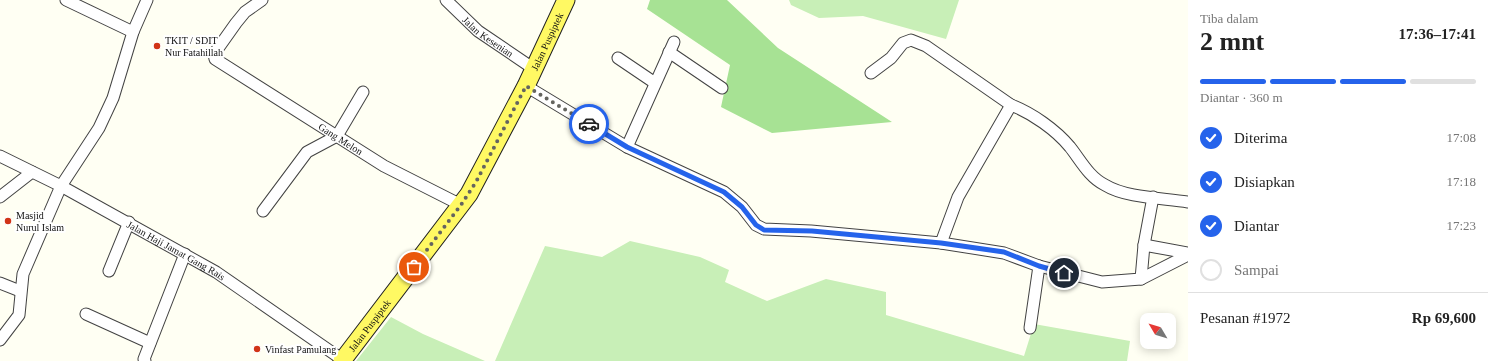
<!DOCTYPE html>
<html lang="id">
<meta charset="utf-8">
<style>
body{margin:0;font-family:Georgia,serif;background:#f2f2f2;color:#222;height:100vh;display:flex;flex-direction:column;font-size:15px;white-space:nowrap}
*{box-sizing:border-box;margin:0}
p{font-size:13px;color:#767676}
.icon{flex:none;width:22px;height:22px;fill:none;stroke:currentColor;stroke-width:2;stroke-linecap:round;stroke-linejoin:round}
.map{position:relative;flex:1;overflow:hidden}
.drawer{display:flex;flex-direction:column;background:#fff;width:300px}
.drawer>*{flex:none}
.needle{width:26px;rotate:308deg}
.controls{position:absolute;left:1140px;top:313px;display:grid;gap:8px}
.controls a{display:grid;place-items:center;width:36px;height:36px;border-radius:8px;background:#fff;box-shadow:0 2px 10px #0003;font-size:20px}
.pin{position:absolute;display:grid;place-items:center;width:34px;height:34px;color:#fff;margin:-17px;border:2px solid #fff;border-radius:50%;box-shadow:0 1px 4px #0007}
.courier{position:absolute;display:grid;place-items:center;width:40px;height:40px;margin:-20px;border:3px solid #2563eb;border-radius:50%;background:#fff;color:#222;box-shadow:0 1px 5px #0007}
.head em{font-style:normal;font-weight:700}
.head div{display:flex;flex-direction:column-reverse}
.head{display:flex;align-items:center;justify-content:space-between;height:68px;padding:0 12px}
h1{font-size:26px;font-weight:700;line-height:30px}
.bar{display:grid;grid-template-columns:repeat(4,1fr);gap:6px 4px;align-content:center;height:48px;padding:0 12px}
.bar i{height:5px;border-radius:3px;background:#e0e0e0}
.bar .active{background:#2563eb}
.bar p{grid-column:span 4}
.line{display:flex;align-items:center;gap:10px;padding:0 12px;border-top:1px solid #e0e0e0}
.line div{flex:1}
ol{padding:0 12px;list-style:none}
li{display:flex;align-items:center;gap:12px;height:44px}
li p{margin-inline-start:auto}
li .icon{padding:4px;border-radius:50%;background:#2563eb;color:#fff;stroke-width:4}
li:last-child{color:#767676}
li i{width:22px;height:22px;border:2px solid #e0e0e0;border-radius:50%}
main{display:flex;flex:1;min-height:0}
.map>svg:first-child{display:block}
.green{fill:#c8efb7}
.forest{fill:#a7e294}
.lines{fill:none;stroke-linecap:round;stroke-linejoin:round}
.street-casing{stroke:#434343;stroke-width:13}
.primary-casing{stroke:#212121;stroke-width:19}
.street{stroke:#fff;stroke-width:11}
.primary{stroke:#fff963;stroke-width:17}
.done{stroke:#64645f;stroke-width:4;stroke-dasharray:0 7.2}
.route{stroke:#2563eb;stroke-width:5}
.poi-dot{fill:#d13417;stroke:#fff;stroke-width:1.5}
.labels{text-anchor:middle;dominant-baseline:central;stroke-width:4;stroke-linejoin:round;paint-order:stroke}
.street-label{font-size:10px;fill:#101010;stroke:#fff}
.poi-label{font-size:10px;fill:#101010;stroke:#fff;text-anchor:start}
</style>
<main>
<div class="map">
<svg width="1188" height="361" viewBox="0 0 1188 361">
<rect width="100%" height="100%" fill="#fffff3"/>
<!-- green -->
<path class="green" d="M 789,0 L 959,0 L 946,39 L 863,16 L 819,18 L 791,5 Z
M 630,241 L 700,257 L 729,270 L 725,282 L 767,301 L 826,279 L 886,292 L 886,315 L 1024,356 L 1034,324 L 1130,341 L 1127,361 L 495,361 L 545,246 L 602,257 Z
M 391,317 L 423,334 L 485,361 L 356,361 Z"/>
<!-- forest -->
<path class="forest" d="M 650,0 L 727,0 L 778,48 L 892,122 L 772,133 L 721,107 L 730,65 L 647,9 Z"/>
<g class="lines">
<defs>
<g id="street">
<path d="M 66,0 L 133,32"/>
<path id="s1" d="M 262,0 L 245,12 L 236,23 L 214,54 L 215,59 L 384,166 L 461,205"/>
<path id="s2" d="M 446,0 L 478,31 L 534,69"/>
<path d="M 669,52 L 722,88"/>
<path d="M 618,58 L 655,83"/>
<path d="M 871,73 L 891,58 L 903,43 L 911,40 L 926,46 L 1011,105"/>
<path d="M 526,86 L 627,147 L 724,192 L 742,207 L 756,225 L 764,229 L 811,231 L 941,243 L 1004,253 L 1039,266 L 1102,282 L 1141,279 L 1188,255"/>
<path d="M 627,147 L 674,42"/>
<path id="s3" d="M 0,156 L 61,186 L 216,272 L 343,360"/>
<path d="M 0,197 L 32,172"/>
<path d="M 263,211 L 307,152 L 337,136 L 363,92"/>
<path d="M 941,243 L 958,197 L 1011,105 C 1032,113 1056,130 1070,147 C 1081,161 1089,177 1105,185 C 1126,198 1163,198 1188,202"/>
<path d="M 1144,245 L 1188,253"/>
<path d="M 109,271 L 129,222"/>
<path d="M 1141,279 L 1144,245 L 1153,197"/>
<path d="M 0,283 L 20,291"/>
<path d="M 86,314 L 150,343"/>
<path d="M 1030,328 L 1039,266"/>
<path d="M 0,340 L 19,315 L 23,274 L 61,186 L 99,128 L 113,98 L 133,32 L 147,0"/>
<path d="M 145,361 L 144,359 L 185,254"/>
</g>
<g id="primary">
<path id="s4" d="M 342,361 L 469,194 L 526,86 L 566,0"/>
</g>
</defs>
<!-- street casing -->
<use href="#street" class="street-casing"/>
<!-- primary casing -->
<use href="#primary" class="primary-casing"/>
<!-- street -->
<use href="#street" class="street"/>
<!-- primary -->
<use href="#primary" class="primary"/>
</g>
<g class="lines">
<!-- done -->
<path class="done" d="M 414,267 L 461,205 L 476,182 L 526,86 L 589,124"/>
<!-- route -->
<path class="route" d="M 589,124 L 627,147 L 724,192 L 742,207 L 756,225 L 764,230 L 812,231 L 941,243 L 1004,252 L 1039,266 L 1064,273"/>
</g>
<!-- markers -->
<g class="poi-dot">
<circle cx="157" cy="46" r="4"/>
<circle cx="8" cy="221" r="4"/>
<circle cx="257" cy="349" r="4"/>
</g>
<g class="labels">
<!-- street labels -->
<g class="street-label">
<text stroke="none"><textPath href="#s2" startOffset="56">Jalan Kesenian</textPath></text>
<text stroke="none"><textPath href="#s4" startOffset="381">Jalan Puspiptek</textPath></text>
<text stroke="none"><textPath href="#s1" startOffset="227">Gang Melon</textPath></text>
<text stroke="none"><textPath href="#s3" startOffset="200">Jalan Haji Jamat Gang Rais</textPath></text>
<text stroke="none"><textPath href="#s4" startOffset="45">Jalan Puspiptek</textPath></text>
</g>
<!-- poi labels -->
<g class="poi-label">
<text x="165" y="40">TKIT / SDIT<tspan x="165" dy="12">Nur Fatahillah</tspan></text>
<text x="16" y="215">Masjid<tspan x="16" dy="12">Nurul Islam</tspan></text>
<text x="265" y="349">Vinfast Pamulang</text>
</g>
</g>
</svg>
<div class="controls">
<a><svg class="needle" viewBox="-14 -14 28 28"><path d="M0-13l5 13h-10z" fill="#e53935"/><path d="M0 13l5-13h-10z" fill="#767676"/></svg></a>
</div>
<div class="pin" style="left:414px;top:267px;background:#ea580c"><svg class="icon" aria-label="bag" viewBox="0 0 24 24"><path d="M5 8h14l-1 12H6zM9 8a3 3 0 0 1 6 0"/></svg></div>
<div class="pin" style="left:1064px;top:273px;background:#1f2937"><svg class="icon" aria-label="home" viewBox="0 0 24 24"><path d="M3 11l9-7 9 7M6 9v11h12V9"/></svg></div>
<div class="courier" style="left:589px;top:124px"><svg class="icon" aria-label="car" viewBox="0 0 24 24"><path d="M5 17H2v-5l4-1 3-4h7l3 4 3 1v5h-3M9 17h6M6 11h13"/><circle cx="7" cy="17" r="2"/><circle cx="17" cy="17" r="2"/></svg></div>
</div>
<section class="drawer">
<div class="head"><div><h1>2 mnt</h1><p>Tiba dalam</p></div><em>17:36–17:41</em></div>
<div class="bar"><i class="active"></i><i class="active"></i><i class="active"></i><i></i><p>Diantar · 360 m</p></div>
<ol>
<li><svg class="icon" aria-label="check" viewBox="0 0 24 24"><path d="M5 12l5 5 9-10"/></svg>Diterima<p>17:08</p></li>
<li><svg class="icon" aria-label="check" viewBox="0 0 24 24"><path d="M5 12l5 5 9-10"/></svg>Disiapkan<p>17:18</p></li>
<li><svg class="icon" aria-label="check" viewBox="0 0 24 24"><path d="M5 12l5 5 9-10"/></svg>Diantar<p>17:23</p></li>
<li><i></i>Sampai</li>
</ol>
<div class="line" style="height:52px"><div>Pesanan #1972</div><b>Rp 69,600</b></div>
</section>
</main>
